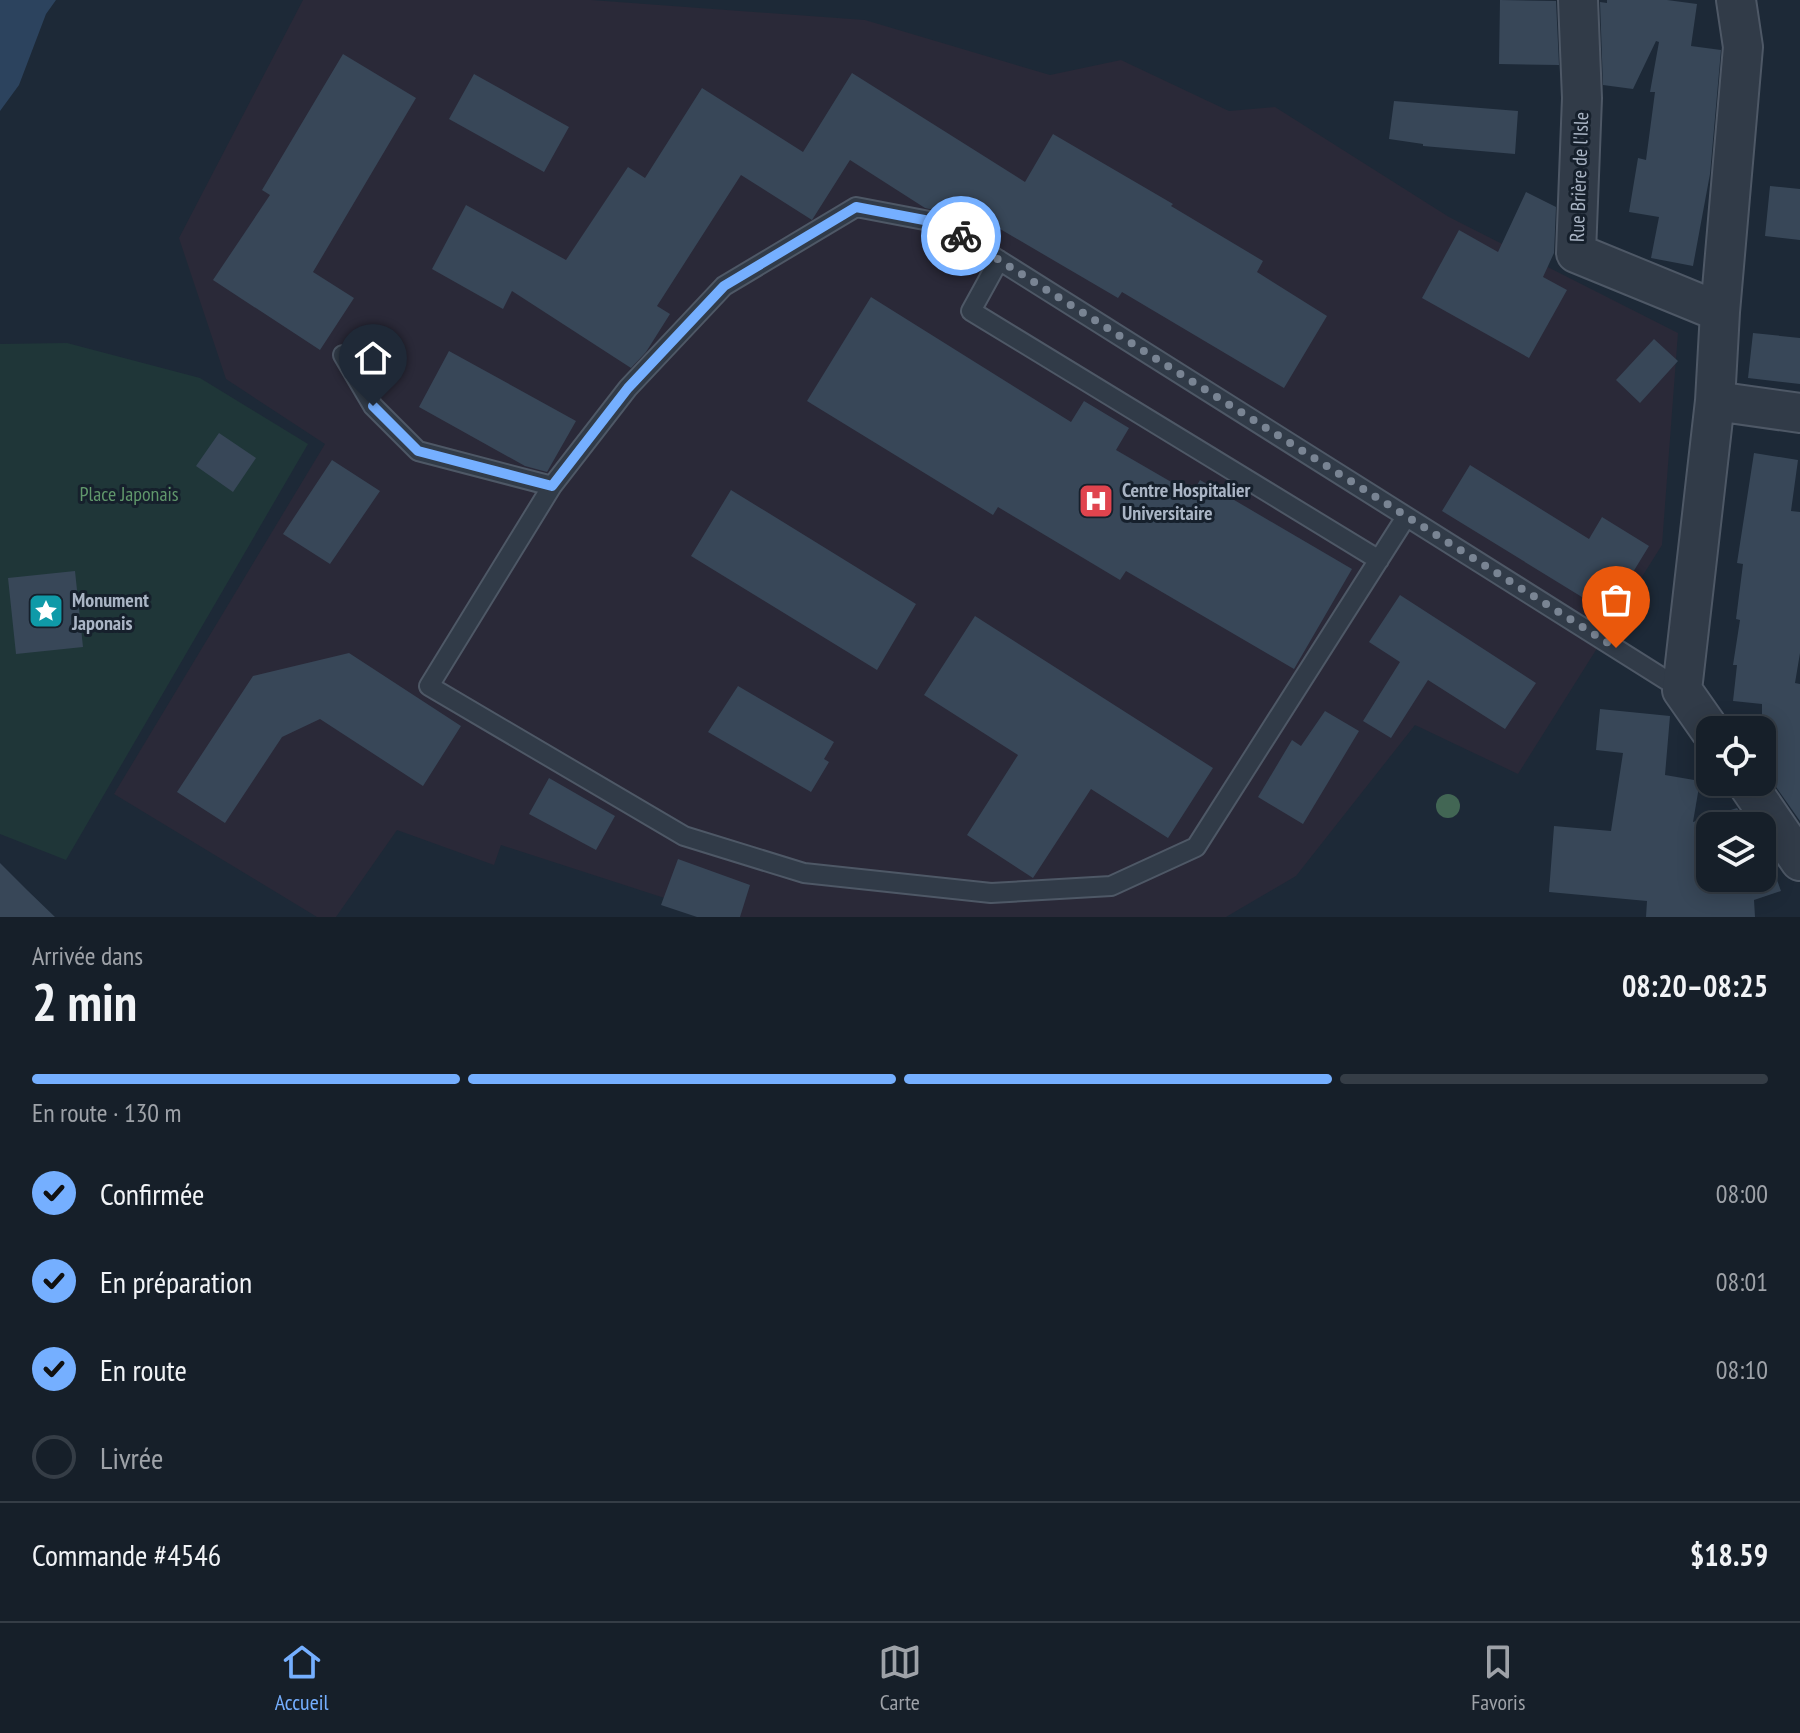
<!DOCTYPE html>
<html lang="fr">
<meta charset="utf-8">
<style>
body{margin:0;font-family:"PT Sans Narrow",sans-serif;background:#232c35;color:#f1f3f6;height:100vh;display:flex;flex-direction:column;font-size:30px;white-space:nowrap}
*{box-sizing:border-box;margin:0}
p{font-size:26px;color:#9ea2a8}
.icon{flex:none;width:44px;height:44px;fill:none;stroke:currentColor;stroke-width:2;stroke-linecap:round;stroke-linejoin:round}
.map{position:relative;height:917px;overflow:hidden}
.sheet{display:flex;flex-direction:column;background:#161f29;flex:1}
.sheet>*{flex:none}
.tools{position:absolute;left:1696px;top:716px;display:grid;gap:16px}
.tools a{display:grid;place-items:center;width:80px;height:80px;border-radius:16px;background:#161f29;box-shadow:0 4px 20px #0003,0 0 0 2px #353d46;font-size:40px}
.pin{position:absolute;display:grid;place-items:center;width:68px;height:68px;color:#fff;margin:-82px -34px;border-radius:50% 50% 50% 0;rotate:-45deg;box-shadow:0 0 8px #0007}
.pin .icon{rotate:45deg}
.courier{position:absolute;display:grid;place-items:center;width:80px;height:80px;margin:-40px;border:6px solid #75afff;border-radius:50%;background:#fff;color:#222;box-shadow:0 2px 10px #0007}
.headline em{font-style:normal;font-weight:700}
.headline div{display:flex;flex-direction:column-reverse}
.headline{display:flex;align-items:center;justify-content:space-between;height:136px;padding:0 32px}
h1{font-size:52px;font-weight:700;line-height:60px}
.bar{display:grid;grid-template-columns:repeat(4,1fr);gap:12px 8px;align-content:center;height:96px;padding:0 32px}
.bar i{height:10px;border-radius:6px;background:#353d46}
.bar .current{background:#75afff}
.bar p{grid-column:span 4}
.line{display:flex;align-items:center;gap:20px;padding:0 32px;border-top:2px solid #353d46}
.line div{flex:1}
ol{padding:0 32px;list-style:none}
li{display:flex;align-items:center;gap:24px;height:88px}
li p{margin-inline-start:auto}
li .icon{padding:8px;border-radius:50%;background:#75afff;color:#111;stroke-width:4}
li:last-child{color:#9ea2a8}
li i{width:44px;height:44px;border:4px solid #353d46;border-radius:50%}
.dock{display:flex;justify-content:space-around;align-items:center;height:112px;border-top:2px solid #353d46;background:#161f29;font-size:22px;color:#9ea2a8}
.dock a{display:grid;justify-items:center;gap:4px}
.dock .current{color:#75afff}
.map>svg:first-child{display:block}
.medical{fill:#2a2938}
.green{fill:#1f3638}
.water{fill:#2c435e}
.building{fill:#384758}
.lines{fill:none;stroke-linecap:round;stroke-linejoin:round}
.lane-casing{stroke:#4e5866;stroke-width:22}
.street-casing{stroke:#4e5866;stroke-width:42}
.lane{stroke:#313b48;stroke-width:18}
.street{stroke:#313b48;stroke-width:38}
.tree{fill:#426654}
.done{stroke:#798493;stroke-width:8;stroke-dasharray:0 14.4}
.route{stroke:#75afff;stroke-width:10}
.labels{text-anchor:middle;dominant-baseline:central;stroke-width:6;stroke-linejoin:round;paint-order:stroke}
.street-label{font-size:20px;fill:#aab5c5;stroke:#16202c}
.poi-label{font-size:20px;font-weight:bold;fill:#aab5c5;stroke:#16202c;text-anchor:start}
.park-label{font-size:20px;fill:#60976b;stroke:#16202c}
</style>
<div class="map">
<svg width="1800" height="917" viewBox="0 0 1800 917">
<rect width="100%" height="100%" fill="#1d2937"/>
<!-- medical -->
<path class="medical" d="M 303,0 L 591,0 L 865,20 L 1050,75 L 1121,60 L 1229,111 L 1275,107 L 1449,217 L 1678,333 L 1662,545 L 1518,774 L 1415,725 L 1296,876 L 1226,917 L 723,917 L 501,845 L 494,865 L 397,830 L 336,917 L 317,917 L 114,794 L 325,444 L 226,379 L 179,238 Z"/>
<!-- green -->
<path class="green" d="M 67,343 L 200,378 L 308,444 L 66,860 L 0,834 L 0,344 Z"/>
<!-- water -->
<path class="water" d="M 0,0 L 56,0 L 46,14 L 19,85 L 0,111 Z"/>
<!-- building -->
<path class="building" d="M 1500,0 L 1556,1 L 1559,65 L 1499,64 Z
M 1607,0 L 1667,0 L 1697,4 L 1691,46 L 1721,50 L 1710,174 L 1693,266 L 1651,258 L 1659,217 L 1629,212 L 1638,158 L 1646,160 L 1655,92 L 1650,92 L 1659,42 L 1656,41 L 1633,89 L 1603,85 L 1600,2 L 1607,3 Z
M 343,54 L 416,98 L 313,272 L 354,298 L 320,350 L 213,280 L 270,195 L 262,190 Z
M 852,73 L 1025,182 L 1053,134 L 1173,204 L 1171,206 L 1263,261 L 1257,272 L 1327,316 L 1284,388 L 1122,292 L 1118,298 L 983,219 L 975,231 L 946,213 L 925,208 L 850,160 L 812,220 L 741,175 L 657,306 L 670,314 L 646,352 L 631,368 L 512,291 L 503,309 L 432,269 L 466,205 L 566,260 L 628,167 L 645,178 L 702,88 L 803,152 Z
M 474,74 L 569,127 L 544,172 L 449,119 Z
M 1394,101 L 1518,111 L 1515,154 L 1423,146 L 1423,144 L 1389,139 Z
M 1770,186 L 1800,189 L 1800,240 L 1765,236 Z
M 1526,192 L 1556,207 L 1554,253 L 1543,277 L 1567,290 L 1529,358 L 1422,298 L 1459,230 L 1498,252 Z
M 871,297 L 1071,422 L 1084,401 L 1129,428 L 1116,450 L 1192,494 L 1200,480 L 1352,569 L 1294,669 L 1126,571 L 1120,580 L 998,507 L 993,515 L 807,401 Z
M 1753,333 L 1800,338 L 1800,384 L 1748,378 Z
M 1654,339 L 1678,361 L 1640,403 L 1616,380 Z
M 449,351 L 576,421 L 547,472 L 525,466 L 419,407 Z
M 219,433 L 256,458 L 233,492 L 196,466 Z
M 1754,453 L 1798,460 L 1791,511 L 1800,512 L 1800,653 L 1795,683 L 1800,684 L 1800,821 L 1762,767 L 1762,704 L 1733,701 L 1737,665 L 1733,665 L 1740,620 L 1736,619 L 1743,564 L 1737,563 Z
M 332,460 L 380,491 L 330,564 L 283,534 Z
M 1470,465 L 1589,539 L 1602,517 L 1649,546 L 1608,613 L 1442,511 Z
M 731,490 L 916,604 L 877,670 L 691,556 Z
M 75,571 L 83,647 L 16,654 L 8,578 Z
M 1400,595 L 1536,683 L 1505,729 L 1428,680 L 1391,738 L 1363,721 L 1400,662 L 1369,642 Z
M 975,616 L 1213,768 L 1168,838 L 1091,789 L 1033,878 L 967,835 L 1018,755 L 924,695 Z
M 349,653 L 461,726 L 423,786 L 320,719 L 282,737 L 225,823 L 177,792 L 253,676 Z
M 738,686 L 834,742 L 824,759 L 829,762 L 811,792 L 708,732 Z
M 1600,709 L 1670,716 L 1665,775 L 1700,781 L 1693,822 L 1737,808 L 1749,826 L 1710,826 L 1710,878 L 1762,878 L 1762,844 L 1767,852 L 1781,891 L 1754,900 L 1755,917 L 1646,917 L 1647,901 L 1549,892 L 1554,826 L 1611,831 L 1623,753 L 1596,750 Z
M 1325,711 L 1359,731 L 1303,824 L 1258,797 L 1292,740 L 1301,746 Z
M 549,778 L 615,816 L 596,850 L 529,814 Z
M 678,859 L 750,885 L 740,917 L 697,917 L 661,905 Z
M 0,863 L 27,890 L 55,917 L 0,917 Z"/>
<g class="lines">
<defs>
<path id="lane" d="M 999,260 L 971,311 L 1379,560
M 343,355 L 373,406 L 418,451 L 552,486 L 628,388 L 724,286 L 856,207 L 940,223 L 1682,690
M 552,486 L 429,686 L 684,836 L 804,873 L 991,893 L 1111,886 L 1196,847 L 1406,517"/>
<path id="street" d="M 1578,0 L 1582,98 L 1576,253 L 1720,312 L 1715,401 L 1682,690 L 1710,730
M 1720,312 L 1743,47 L 1736,0
M 1715,401 L 1800,413
M 1746,782 L 1800,861"/>
</defs>
<!-- lane casing -->
<use href="#lane" class="lane-casing"/>
<!-- street casing -->
<use href="#street" class="street-casing"/>
<!-- lane -->
<use href="#lane" class="lane"/>
<!-- street -->
<use href="#street" class="street"/>
</g>
<!-- trees -->
<circle class="tree" cx="1448" cy="806" r="12"/>
<g class="lines">
<!-- done -->
<path class="done" d="M 961,236 L 1616,648"/>
<!-- route -->
<path class="route" d="M 373,406 L 418,451 L 552,486 L 628,388 L 724,286 L 856,207 L 940,223 L 961,236"/>
</g>
<!-- icons -->
<defs>
<symbol id="hospital-square" viewBox="-11 -11 22 22"><rect x="-9" y="-9" width="18" height="18" rx="4" fill="#e0444e" stroke="#16202c"/><path d="M-5-5h3v3.5h4V-5h3V5h-3V1.5h-4V5h-3Z" fill="#fff"/></symbol>
<symbol id="sight-square" viewBox="-11 -11 22 22"><rect x="-9" y="-9" width="18" height="18" rx="4" fill="#0f9aa8" stroke="#16202c"/><path d="M0-6L1.8-2.2L6-1.7L2.9 1.2L3.7 5.4L0 3.3L-3.7 5.4L-2.9 1.2L-6-1.7L-1.8-2.2Z" fill="#fff"/></symbol>
</defs>
<g fill-rule="evenodd">
<use href="#hospital-square" x="1076" y="481" width="40" height="40"/>
<use href="#sight-square" x="26" y="591" width="40" height="40"/>
</g>
<g class="labels">
<!-- street labels -->
<g class="street-label">
<text transform="translate(1579 177) rotate(-88)">Rue Brière de l'Isle</text>
</g>
<!-- poi labels -->
<g class="poi-label">
<text x="1122" y="490">Centre Hospitalier<tspan x="1122" dy="23">Universitaire</tspan></text>
<text x="72" y="600">Monument<tspan x="72" dy="23">Japonais</tspan></text>
</g>
<!-- park labels -->
<g class="park-label">
<text x="129" y="494">Place Japonais</text>
</g>
</g>
</svg>
<div class="tools">
<a><svg class="icon" aria-label="locate" viewBox="0 0 24 24"><circle cx="12" cy="12" r="6"/><path d="M12 2v4M12 18v4M2 12h4M18 12h4"/></svg></a>
<a><svg class="icon" aria-label="layers" viewBox="0 0 24 24"><path d="M12 4l9 5-9 5-9-5zM3 14l9 5 9-5"/></svg></a>
</div>
<div class="pin" style="left:1616px;top:648px;background:#ea580c"><svg class="icon" aria-label="bag" viewBox="0 0 24 24"><path d="M5 8h14l-1 12H6zM9 8a3 3 0 0 1 6 0"/></svg></div>
<div class="pin" style="left:373px;top:406px;background:#1f2937"><svg class="icon" aria-label="home" viewBox="0 0 24 24"><path d="M3 11l9-7 9 7M6 9v11h12V9"/></svg></div>
<div class="courier" style="left:961px;top:236px"><svg class="icon" aria-label="bike" viewBox="0 0 24 24"><circle cx="6" cy="16" r="4"/><circle cx="18" cy="16" r="4"/><path d="M6 16l4-8h5l3 8M10 8l3 8H6M13 5h3"/></svg></div>
</div>
<section class="sheet">
<div class="headline"><div><h1>2 min</h1><p>Arrivée dans</p></div><em>08:20–08:25</em></div>
<div class="bar"><i class="current"></i><i class="current"></i><i class="current"></i><i></i><p>En route · 130 m</p></div>
<ol>
<li><svg class="icon" aria-label="check" viewBox="0 0 24 24"><path d="M5 12l5 5 9-10"/></svg>Confirmée<p>08:00</p></li>
<li><svg class="icon" aria-label="check" viewBox="0 0 24 24"><path d="M5 12l5 5 9-10"/></svg>En préparation<p>08:01</p></li>
<li><svg class="icon" aria-label="check" viewBox="0 0 24 24"><path d="M5 12l5 5 9-10"/></svg>En route<p>08:10</p></li>
<li><i></i>Livrée</li>
</ol>
<div class="line" style="height:104px"><div>Commande #4546</div><b>$18.59</b></div>
</section>
<nav class="dock">
<a class="current"><svg class="icon" aria-label="home" viewBox="0 0 24 24"><path d="M3 11l9-7 9 7M6 9v11h12V9"/></svg>Accueil</a>
<a><svg class="icon" aria-label="map" viewBox="0 0 24 24"><path d="M3 6l6-2 6 2 6-2v14l-6 2-6-2-6 2zM9 4v14M15 6v14"/></svg>Carte</a>
<a><svg class="icon" aria-label="saved" viewBox="0 0 24 24"><path d="M7 4h10v16l-5-4-5 4z"/></svg>Favoris</a>
</nav>
